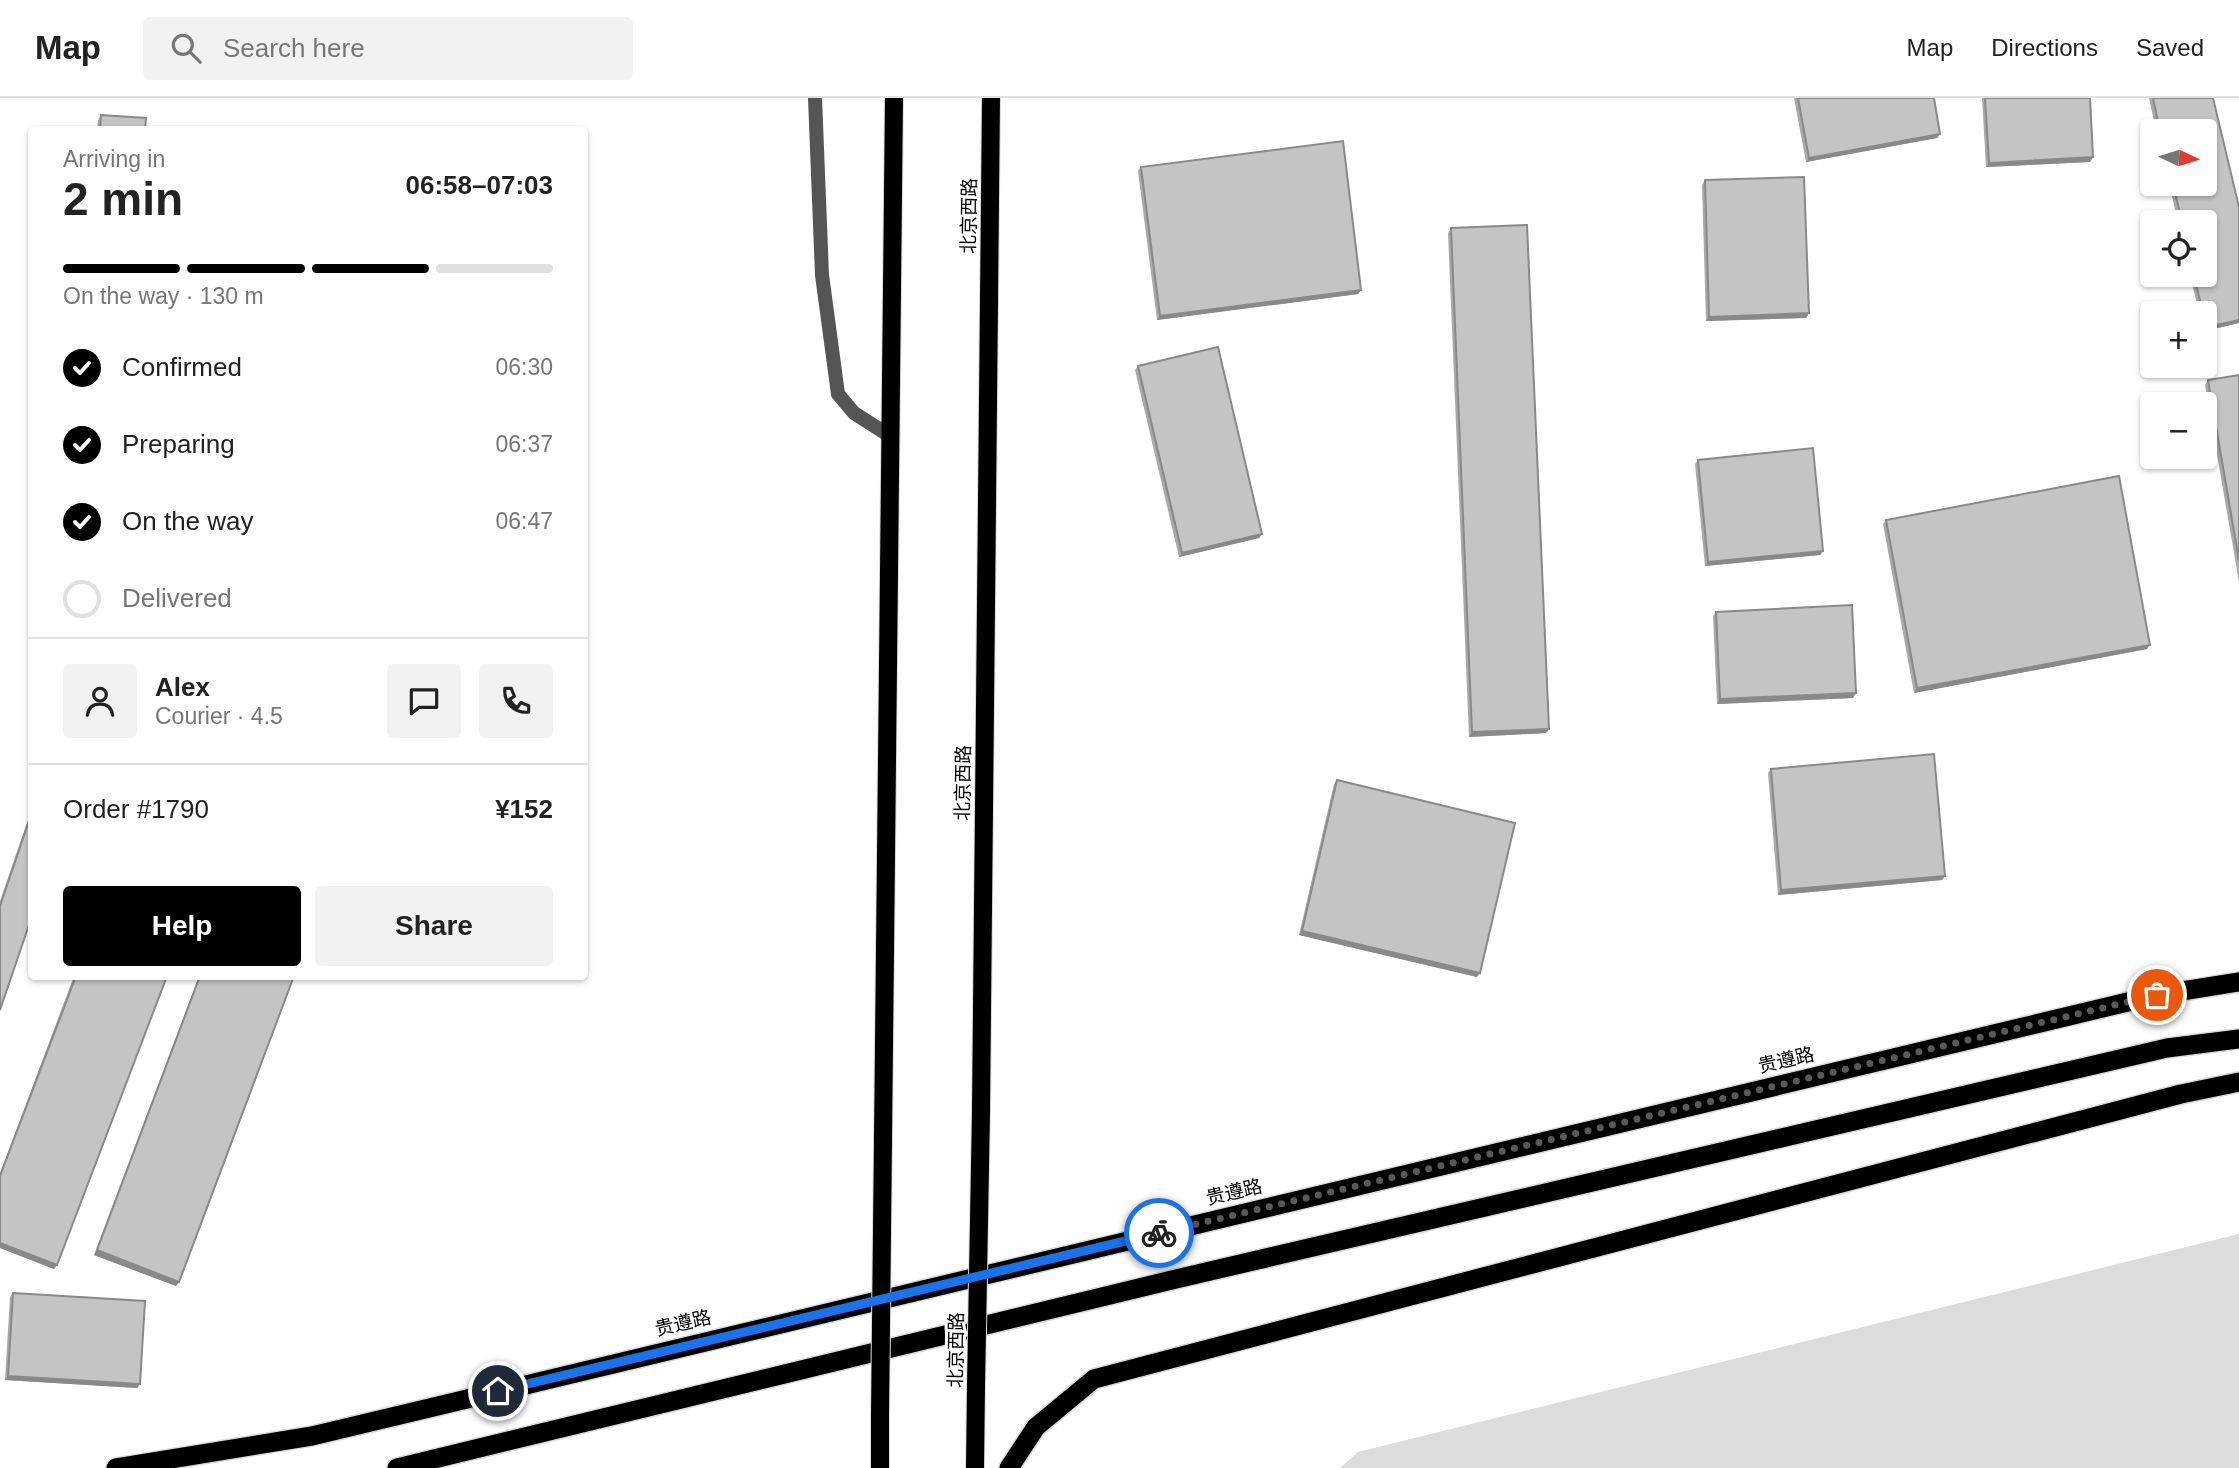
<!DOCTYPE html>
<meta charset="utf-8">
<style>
body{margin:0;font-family:Helvetica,"Noto Sans SC",sans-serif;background:#f2f2f2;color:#222;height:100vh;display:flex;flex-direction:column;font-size:26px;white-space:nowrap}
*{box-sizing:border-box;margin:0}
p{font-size:23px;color:#767676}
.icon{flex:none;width:38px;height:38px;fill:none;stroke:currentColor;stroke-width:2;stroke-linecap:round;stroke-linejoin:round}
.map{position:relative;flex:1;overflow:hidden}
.drawer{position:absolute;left:28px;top:28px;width:560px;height:854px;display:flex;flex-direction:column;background:#fff;border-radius:7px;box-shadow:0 2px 5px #0004}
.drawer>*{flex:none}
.needle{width:46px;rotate:94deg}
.controls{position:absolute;left:2140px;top:21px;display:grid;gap:14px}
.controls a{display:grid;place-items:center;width:77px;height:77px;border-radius:7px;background:#fff;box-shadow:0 2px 5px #0004;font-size:35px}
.pin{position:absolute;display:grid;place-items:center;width:60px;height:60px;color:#fff;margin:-30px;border:4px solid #fff;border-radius:50%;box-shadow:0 2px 7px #0007}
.courier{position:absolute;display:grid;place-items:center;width:70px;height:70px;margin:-35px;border:5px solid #1a73e8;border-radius:50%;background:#fff;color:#222;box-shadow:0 2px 9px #0007}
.headline em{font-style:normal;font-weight:700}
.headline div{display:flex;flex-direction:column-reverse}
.headline{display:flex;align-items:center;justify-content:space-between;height:119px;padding:0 35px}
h1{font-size:46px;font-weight:700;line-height:52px}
.bar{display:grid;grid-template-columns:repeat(4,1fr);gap:10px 7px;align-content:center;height:84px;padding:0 35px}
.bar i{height:9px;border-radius:5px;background:#e0e0e0}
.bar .selected{background:#000}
.bar p{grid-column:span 4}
.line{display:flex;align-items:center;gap:18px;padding:0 35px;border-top:2px solid #e0e0e0}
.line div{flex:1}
.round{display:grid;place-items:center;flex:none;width:74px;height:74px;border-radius:7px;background:#f2f2f2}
ol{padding:0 35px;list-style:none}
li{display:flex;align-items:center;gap:21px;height:77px}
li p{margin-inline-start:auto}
li .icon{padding:7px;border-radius:50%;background:#000;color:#fff;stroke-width:4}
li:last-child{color:#767676}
li i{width:38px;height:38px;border:4px solid #e0e0e0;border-radius:50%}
.action{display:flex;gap:14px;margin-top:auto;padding:14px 35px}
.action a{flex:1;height:80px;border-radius:7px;background:#000;color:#fff;font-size:28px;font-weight:700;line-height:80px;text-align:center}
.action a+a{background:#f2f2f2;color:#222}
header{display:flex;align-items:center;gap:42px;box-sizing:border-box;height:98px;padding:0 35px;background:#fff;border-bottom:2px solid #e0e0e0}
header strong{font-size:33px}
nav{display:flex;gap:38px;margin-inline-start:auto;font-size:24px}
.search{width:490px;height:63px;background:#f2f2f2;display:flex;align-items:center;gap:18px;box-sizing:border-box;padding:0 24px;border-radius:7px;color:#767676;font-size:26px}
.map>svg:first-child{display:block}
.green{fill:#dcdcdc}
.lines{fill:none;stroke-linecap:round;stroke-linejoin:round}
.primary-casing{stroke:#dbdbdb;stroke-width:20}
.trunk-casing{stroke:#dbdbdb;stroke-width:22}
.minor{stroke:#555;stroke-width:14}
.primary{stroke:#000;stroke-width:18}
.trunk{stroke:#000;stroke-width:19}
.primary-bridge-casing{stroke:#dbdbdb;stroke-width:20;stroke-linecap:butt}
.primary-bridge{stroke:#000;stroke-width:18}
.wall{fill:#a9a9a9}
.shaded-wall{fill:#898989}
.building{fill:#c4c4c4;stroke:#898989;stroke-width:2}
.done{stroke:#595959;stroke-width:7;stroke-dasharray:0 12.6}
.route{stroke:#1a73e8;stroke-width:9}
.labels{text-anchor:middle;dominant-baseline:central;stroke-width:6;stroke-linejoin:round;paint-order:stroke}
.street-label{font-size:19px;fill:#000;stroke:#fff}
</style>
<header>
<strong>Map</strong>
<div class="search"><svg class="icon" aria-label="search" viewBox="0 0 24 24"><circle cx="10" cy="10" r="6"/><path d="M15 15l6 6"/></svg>Search here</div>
<nav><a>Map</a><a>Directions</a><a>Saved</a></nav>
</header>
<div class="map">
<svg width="2239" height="1370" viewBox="0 0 2239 1370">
<rect width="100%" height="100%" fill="#fff"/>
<!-- green -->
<path class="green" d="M 2239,1136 L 2239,1370 L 1340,1370 L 1358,1354 Z"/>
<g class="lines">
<defs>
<path id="primary" d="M 981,1013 L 991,0
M 883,1041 L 894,0
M 880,1370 L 880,1318
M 975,1370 L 976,1288"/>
<path id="trunk" d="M 116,1370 L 312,1338 L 2157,897 L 2239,884
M 397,1370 L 1176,1181 L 2167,950 L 2239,941
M 1009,1370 L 1036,1329 L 1094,1281 L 2181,996 L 2239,984"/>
</defs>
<!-- primary casing -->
<use href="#primary" class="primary-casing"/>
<!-- trunk casing -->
<use href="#trunk" class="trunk-casing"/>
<!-- minor -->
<path class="minor" d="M 815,0 L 822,177 L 838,296 L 854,315 L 890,338"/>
<!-- primary -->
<use href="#primary" class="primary"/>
<!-- trunk -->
<use href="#trunk" class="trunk"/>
<defs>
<path id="primary-bridge" d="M 976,1288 L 981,1013
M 880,1318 L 883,1041"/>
</defs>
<!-- primary-bridge casing -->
<use href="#primary-bridge" class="primary-bridge-casing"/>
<!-- primary-bridge -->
<use href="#primary-bridge" class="primary-bridge"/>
</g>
<!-- wall -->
<path class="wall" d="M 1794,0 L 1934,0 L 1940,36 L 1937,40 L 1806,64 Z
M 1982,0 L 2090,0 L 2093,59 L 2090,64 L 1986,69 Z
M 2149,0 L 2213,0 L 2239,109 L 2239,225 L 2205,233 L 2205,215 L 2199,215 L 2190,177 L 2205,177 L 2205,124 L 2178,124 L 2169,86 L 2205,86 L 2205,33 L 2156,33 Z
M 101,17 L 145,32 L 97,32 L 98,22 Z
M 1141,69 L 1361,192 L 1358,196 L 1157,222 L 1138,73 Z
M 1705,82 L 1809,215 L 1806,220 L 1706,223 L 1702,87 Z
M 1451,130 L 1546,635 L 1469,639 L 1448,135 Z
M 1138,268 L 1262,436 L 1259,440 L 1179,459 L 1135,272 Z
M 2239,277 L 2239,484 L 2205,287 L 2208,282 Z
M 1698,362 L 1820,457 L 1705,468 L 1695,366 Z
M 1886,422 L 2147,551 L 1914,595 L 1883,426 Z
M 1716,514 L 1853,600 L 1717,606 L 1713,518 Z
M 1771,671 L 1942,782 L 1778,797 L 1768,675 Z
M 1337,682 L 1477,879 L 1299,837 L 1334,686 Z
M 32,710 L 32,818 L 0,912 L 0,803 Z
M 74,878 L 167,878 L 54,1171 L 0,1150 L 0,1075 Z
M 199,878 L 294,878 L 179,1184 L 176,1188 L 94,1157 Z
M 13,1195 L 140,1286 L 137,1290 L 5,1282 L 10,1199 Z"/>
<!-- shaded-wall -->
<path class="shaded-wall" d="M 1940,36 L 1937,40 L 1806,64 L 1809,60 Z
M 2093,59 L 2090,64 L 1986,69 L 1989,65 Z
M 1361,192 L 1358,196 L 1157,222 L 1160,218 Z
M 1809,215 L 1806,220 L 1706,223 L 1709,219 Z
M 2239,222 L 2239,225 L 2205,233 L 2207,229 Z
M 1262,436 L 1259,440 L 1179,459 L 1182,455 Z
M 1823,453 L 1820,457 L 1705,468 L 1708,464 Z
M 2150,547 L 2147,551 L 1914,595 L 1917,590 Z
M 1856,595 L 1853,600 L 1717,606 L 1720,601 Z
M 1549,631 L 1546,635 L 1469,639 L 1472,634 Z
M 1945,778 L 1942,782 L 1778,797 L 1781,792 Z
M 1302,833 L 1480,875 L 1477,879 L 1299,837 Z
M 0,1145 L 57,1167 L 54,1171 L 0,1150 Z
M 97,1152 L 179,1184 L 176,1188 L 94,1157 Z
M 8,1278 L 140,1286 L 137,1290 L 5,1282 Z"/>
<!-- building -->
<path class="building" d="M 1798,0 L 1934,0 L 1940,36 L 1809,60 Z
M 1985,0 L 2090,0 L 2093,59 L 1989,65 Z
M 2153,0 L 2213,0 L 2239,109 L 2239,222 L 2207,229 L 2205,215 L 2203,215 L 2194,177 L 2205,177 L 2205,124 L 2182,124 L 2173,86 L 2205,86 L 2205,33 L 2160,33 Z
M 101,17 L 146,20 L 145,32 L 100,32 Z
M 1343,43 L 1361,192 L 1160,218 L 1141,69 Z
M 1804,79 L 1809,215 L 1709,219 L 1705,82 Z
M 1527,127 L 1549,631 L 1472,634 L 1451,130 Z
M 1218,249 L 1262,436 L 1182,455 L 1138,268 Z
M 2239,277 L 2239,462 L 2208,282 Z
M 1813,350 L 1823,453 L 1708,464 L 1698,362 Z
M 2119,378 L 2150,547 L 1917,590 L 1886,422 Z
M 1852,507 L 1856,595 L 1720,601 L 1716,514 Z
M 1934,656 L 1945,778 L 1781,792 L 1771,671 Z
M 1337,682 L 1515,725 L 1480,875 L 1302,833 Z
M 32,714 L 32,818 L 0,912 L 0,808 Z
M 76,878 L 167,878 L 57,1167 L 0,1145 L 0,1078 Z
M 200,878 L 294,878 L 179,1184 L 97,1152 Z
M 13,1195 L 145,1203 L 140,1286 L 8,1278 Z"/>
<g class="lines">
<!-- done -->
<path class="done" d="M 1159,1135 L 2157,897"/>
<!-- route -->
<path class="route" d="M 498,1293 L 1159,1135"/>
</g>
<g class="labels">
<!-- street labels -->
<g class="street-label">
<text transform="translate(969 118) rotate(-89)">北京西路</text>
<text transform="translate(963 685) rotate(-89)">北京西路</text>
<text transform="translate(1786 962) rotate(-13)">贵遵路</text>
<text transform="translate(1234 1094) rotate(-13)">贵遵路</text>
<text transform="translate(683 1225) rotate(-13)">贵遵路</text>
<text transform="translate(956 1252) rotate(-89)">北京西路</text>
</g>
</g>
</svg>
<div class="controls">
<a><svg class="needle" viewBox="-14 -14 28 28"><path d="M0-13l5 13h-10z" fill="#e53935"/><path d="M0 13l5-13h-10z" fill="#767676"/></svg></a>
<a><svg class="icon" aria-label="locate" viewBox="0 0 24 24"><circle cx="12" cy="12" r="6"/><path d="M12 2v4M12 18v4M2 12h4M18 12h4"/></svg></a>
<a>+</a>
<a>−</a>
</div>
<div class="pin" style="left:2157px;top:897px;background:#ea580c"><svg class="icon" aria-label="bag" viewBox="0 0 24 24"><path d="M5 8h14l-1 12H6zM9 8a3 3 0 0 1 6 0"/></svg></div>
<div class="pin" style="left:498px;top:1293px;background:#1f2937"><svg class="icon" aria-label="home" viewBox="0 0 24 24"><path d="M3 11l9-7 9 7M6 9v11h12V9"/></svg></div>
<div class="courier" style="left:1159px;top:1135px"><svg class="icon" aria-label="bike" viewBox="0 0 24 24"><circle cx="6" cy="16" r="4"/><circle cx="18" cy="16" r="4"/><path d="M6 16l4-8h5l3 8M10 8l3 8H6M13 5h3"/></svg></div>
<section class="drawer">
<div class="headline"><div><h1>2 min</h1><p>Arriving in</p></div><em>06:58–07:03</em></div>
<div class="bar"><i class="selected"></i><i class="selected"></i><i class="selected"></i><i></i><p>On the way · 130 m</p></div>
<ol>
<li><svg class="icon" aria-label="check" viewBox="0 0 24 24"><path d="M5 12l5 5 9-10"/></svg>Confirmed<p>06:30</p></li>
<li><svg class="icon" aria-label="check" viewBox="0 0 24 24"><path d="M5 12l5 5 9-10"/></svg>Preparing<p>06:37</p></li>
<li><svg class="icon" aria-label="check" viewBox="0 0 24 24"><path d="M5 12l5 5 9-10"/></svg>On the way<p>06:47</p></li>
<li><i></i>Delivered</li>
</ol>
<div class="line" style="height:126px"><a class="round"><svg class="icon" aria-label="person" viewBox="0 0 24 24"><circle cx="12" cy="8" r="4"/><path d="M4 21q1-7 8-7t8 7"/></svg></a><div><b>Alex</b><p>Courier · 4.5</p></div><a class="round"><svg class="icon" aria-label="chat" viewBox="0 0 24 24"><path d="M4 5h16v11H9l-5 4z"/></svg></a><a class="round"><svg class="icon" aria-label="phone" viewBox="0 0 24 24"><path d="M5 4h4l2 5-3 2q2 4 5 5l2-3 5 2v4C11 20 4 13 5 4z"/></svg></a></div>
<div class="line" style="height:91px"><div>Order #1790</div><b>¥152</b></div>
<div class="action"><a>Help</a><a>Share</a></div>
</section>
</div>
